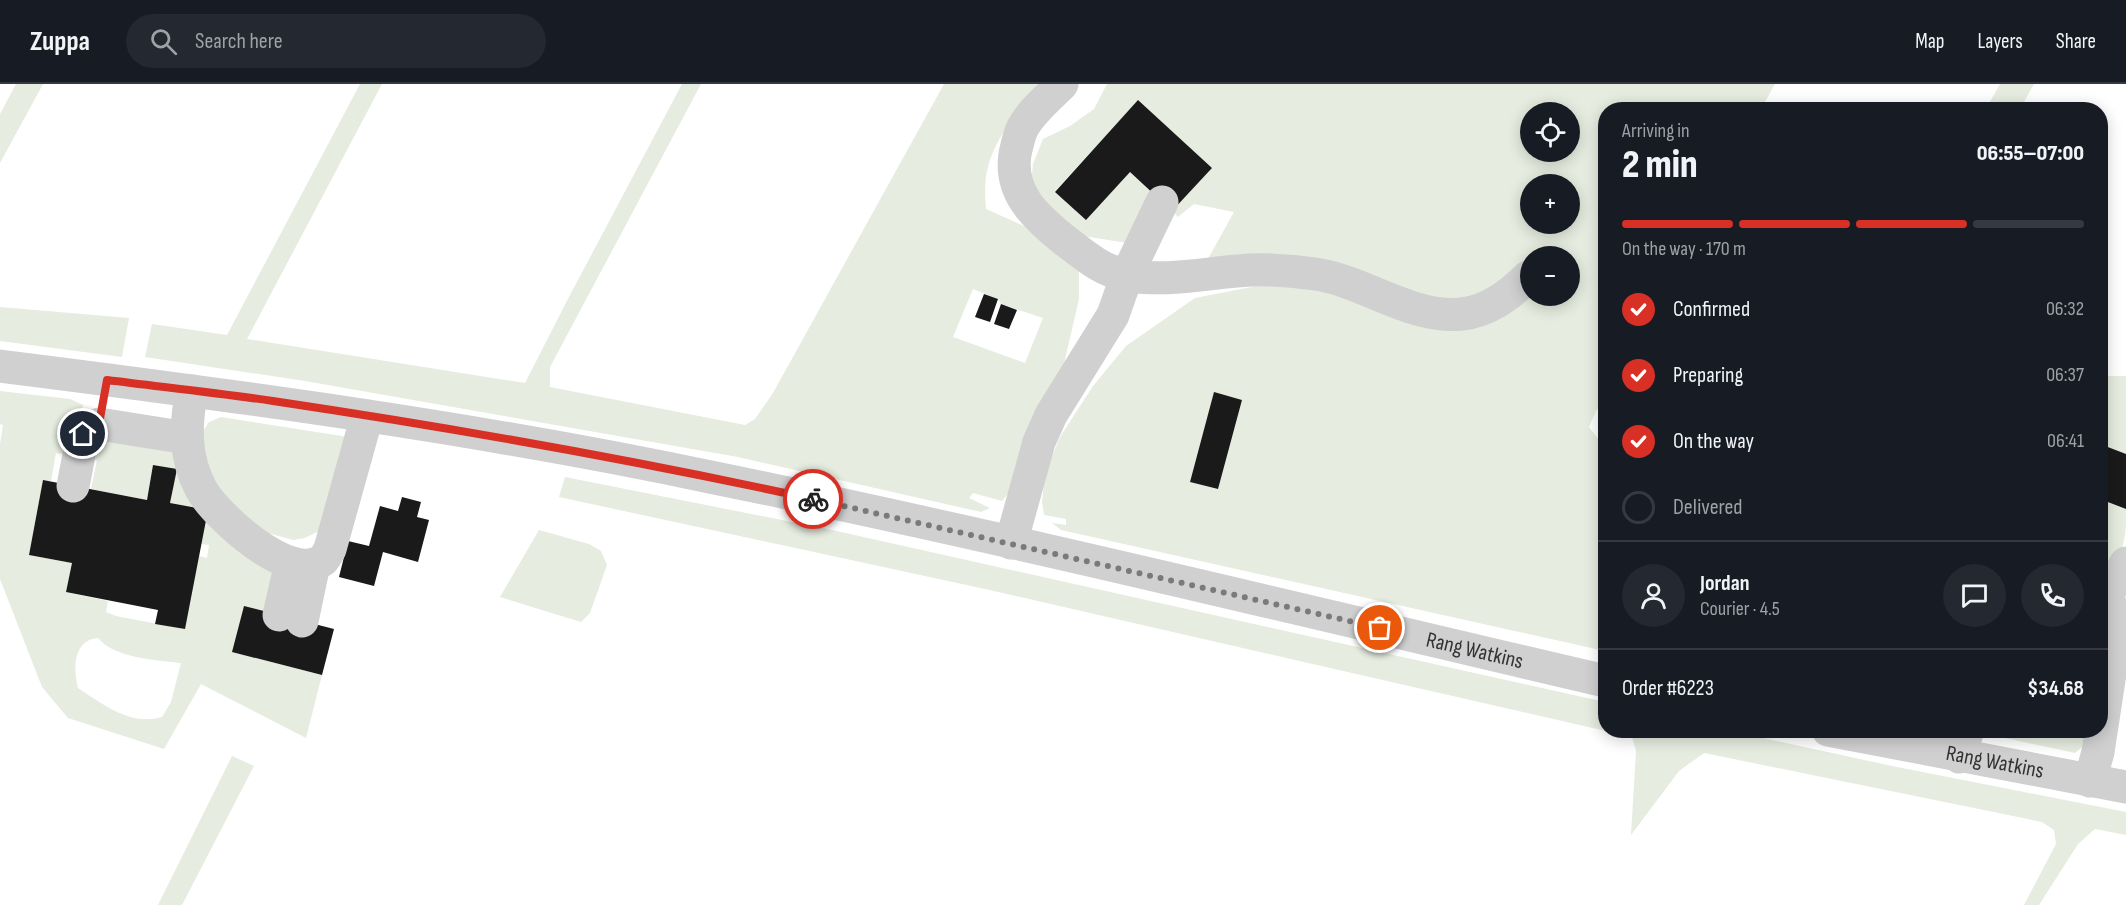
<!DOCTYPE html>
<meta charset="utf-8">
<style>
body{margin:0;font-family:"Sofia Sans Condensed",sans-serif;background:#242831;color:#f1f3f6;height:100vh;display:flex;flex-direction:column;font-size:22px;white-space:nowrap}
*{box-sizing:border-box;margin:0}
p{font-size:20px;color:#9ea1a6}
.icon{flex:none;width:33px;height:33px;fill:none;stroke:currentColor;stroke-width:2;stroke-linecap:round;stroke-linejoin:round}
.map{position:relative;flex:1;overflow:hidden}
.details{position:absolute;left:1598px;top:18px;width:510px;height:636px;display:flex;flex-direction:column;background:#171b24;border-radius:24px;box-shadow:0 3px 15px #0003}
.details>*{flex:none}
.buttons{position:absolute;left:1520px;top:18px;display:grid;gap:12px}
.buttons a{display:grid;place-items:center;width:60px;height:60px;border-radius:50%;background:#171b24;box-shadow:0 3px 15px #0003;font-size:30px}
.pin{position:absolute;display:grid;place-items:center;width:51px;height:51px;color:#fff;margin:-26px;border:3px solid #fff;border-radius:50%;box-shadow:0 2px 6px #0007}
.courier{position:absolute;display:grid;place-items:center;width:60px;height:60px;margin:-30px;border:4px solid #d93025;border-radius:50%;background:#fff;color:#222;box-shadow:0 2px 8px #0007}
.summary em{font-style:normal;font-weight:800}
.summary div{display:flex;flex-direction:column-reverse}
.summary{display:flex;align-items:center;justify-content:space-between;height:102px;padding:0 24px}
h1{font-size:39px;font-weight:800;line-height:45px}
.bar{display:grid;grid-template-columns:repeat(4,1fr);gap:9px 6px;align-content:center;height:72px;padding:0 24px}
.bar i{height:8px;border-radius:4px;background:#363941}
.bar .current{background:#d93025}
.bar p{grid-column:span 4}
.line{display:flex;align-items:center;gap:15px;padding:0 24px;border-top:2px solid #363941}
.line div{flex:1}
.round{display:grid;place-items:center;flex:none;width:63px;height:63px;border-radius:32px;background:#242831}
ol{padding:0 24px;list-style:none}
li{display:flex;align-items:center;gap:18px;height:66px}
li p{margin-inline-start:auto}
li .icon{padding:6px;border-radius:50%;background:#d93025;color:#fff;stroke-width:4}
li:last-child{color:#9ea1a6}
li i{width:33px;height:33px;border:3px solid #363941;border-radius:50%}
header{display:flex;align-items:center;gap:36px;box-sizing:border-box;height:84px;padding:0 30px;background:#171b24;border-bottom:2px solid #363941}
header strong{font-size:28px}
nav{display:flex;gap:33px;margin-inline-start:auto;font-size:21px}
.search{width:420px;height:54px;background:#242831;display:flex;align-items:center;gap:15px;box-sizing:border-box;padding:0 21px;border-radius:33px;color:#9ea1a6;font-size:22px}
.map>svg:first-child{display:block}
.green{fill:#e6ecdf;fill-rule:evenodd}
.building{fill:#1a1a1a}
.lines{fill:none;stroke-linecap:round;stroke-linejoin:round}
.minor{stroke:#d0d0d0;stroke-width:33}
.done{stroke:#7a7a7a;stroke-width:6;stroke-dasharray:0 10.8}
.route{stroke:#d93025;stroke-width:8}
.labels{text-anchor:middle;dominant-baseline:central;stroke-width:6;stroke-linejoin:round;paint-order:stroke}
.street-label{font-size:22px;fill:#333;stroke:#fff}
</style>
<header>
<strong>Zuppa</strong>
<div class="search"><svg class="icon" aria-label="search" viewBox="0 0 24 24"><circle cx="10" cy="10" r="6"/><path d="M15 15l6 6"/></svg>Search here</div>
<nav><a>Map</a><a>Layers</a><a>Share</a></nav>
</header>
<div class="map">
<svg width="2126" height="821" viewBox="0 0 2126 821">
<rect width="100%" height="100%" fill="#fff"/>
<!-- green -->
<path class="green" d="M 16,0 L 43,0 L 0,79 L 0,30 Z
M 360,0 L 382,0 L 247,255 L 525,299 L 569,213 L 682,0 L 701,0 L 550,283 L 550,303 L 745,341 L 755,335 L 773,309 L 944,0 L 1038,0 C 1021,23 994,56 988,83 C 984,97 985,111 986,125 L 1044,151 L 1079,187 L 1079,215 L 1060,297 L 1031,338 L 1015,383 L 1010,407 L 1002,417 L 973,409 L 969,414 L 990,424 L 981,428 L 738,373 L 305,297 L 145,273 L 152,240 L 227,251 ZM 973,205 L 998,215 L 1001,220 L 1043,234 L 1025,279 L 953,253 Z
M 1107,0 L 1775,0 L 1761,25 L 1605,26 L 1605,315 L 1596,327 L 1589,343 L 1599,356 L 1605,358 L 1605,567 L 1061,446 L 1052,439 L 1066,441 L 1066,435 L 1044,431 L 1042,418 L 1045,389 L 1060,353 L 1093,302 L 1126,262 L 1195,214 L 1272,199 L 1436,214 L 1204,182 L 1234,128 L 1194,120 L 1178,133 L 1172,127 L 1212,84 L 1138,17 L 1055,107 L 1086,135 L 1130,88 L 1162,118 L 1146,162 L 1077,151 L 1031,101 L 1033,80 L 1043,55 L 1070,42 L 1094,25 ZM 1530,28 L 1569,28 L 1569,68 L 1530,68 ZM 1530,100 L 1569,100 L 1569,140 L 1530,140 ZM 1530,172 L 1569,172 L 1569,212 L 1530,212 ZM 1214,309 L 1242,316 L 1217,405 L 1190,398 Z
M 2000,0 L 2034,0 L 2020,25 L 1986,25 Z
M 0,223 L 129,234 L 122,273 L 0,257 Z
M 2100,292 L 2126,292 L 2126,370 L 2100,360 Z
M 0,307 L 70,315 L 83,321 L 80,332 L 103,352 L 175,369 L 274,492 L 270,529 L 233,568 L 322,591 L 306,654 L 201,600 L 164,665 L 68,634 L 42,603 L 0,495 L 0,360 L 3,341 L 0,340 ZM 56,369 L 97,376 L 91,405 L 147,416 L 153,381 L 176,385 L 170,419 L 201,460 L 209,461 L 207,474 L 199,472 L 184,545 L 116,532 L 106,528 L 108,517 L 66,508 L 72,479 L 29,471 L 43,397 L 51,397 ZM 98,554 C 114,574 156,576 181,579 L 171,618 L 162,633 C 130,642 104,621 78,604 C 73,585 73,556 98,554 Z
M 221,333 L 348,353 L 319,447 L 305,454 L 293,456 L 268,449 L 244,437 L 203,388 L 201,350 L 209,338 Z
M 565,393 L 832,446 L 1605,618 L 1605,646 L 1731,647 L 1892,682 L 2126,728 L 2126,751 L 2095,745 L 2078,760 L 2039,821 L 2024,821 L 2056,760 L 2054,746 L 2042,738 L 1704,669 L 1679,687 L 1631,751 L 1636,667 L 1632,653 L 985,505 L 559,413 Z
M 2100,415 L 2126,425 C 2126,455 2126,473 2100,483 Z
M 539,446 L 589,460 L 601,467 L 607,481 L 590,529 L 581,538 L 500,513 Z
M 1989,647 L 2091,647 L 2087,659 L 2075,669 L 1991,651 Z
M 232,672 L 254,682 L 182,821 L 158,821 Z"/>
<!-- building -->
<path class="building" d="M 1138,16 L 1212,84 L 1172,127 L 1130,88 L 1086,136 L 1055,108 Z
M 984,210 L 998,215 L 990,238 L 975,233 Z
M 1001,220 L 1017,226 L 1009,245 L 994,240 Z
M 1214,308 L 1242,316 L 1218,405 L 1190,398 Z
M 2100,360 L 2126,370 L 2126,425 L 2100,415 Z
M 153,381 L 177,385 L 170,419 L 208,426 L 185,545 L 155,540 L 158,526 L 66,508 L 72,479 L 29,471 L 43,396 L 147,416 Z
M 402,413 L 421,418 L 417,433 L 429,436 L 418,478 L 383,468 L 374,502 L 339,493 L 348,457 L 369,462 L 380,422 L 398,427 Z
M 244,522 L 334,545 L 322,591 L 232,568 Z"/>
<g class="lines">
<!-- minor -->
<g class="minor">
<path d="M 1062,0 C 1049,13 1032,27 1023,43 C 1019,51 1017,61 1015,70 C 1009,109 1035,132 1063,155 C 1083,170 1100,186 1125,191 C 1167,199 1209,188 1251,186 C 1273,185 1294,187 1315,190 C 1365,197 1410,235 1462,230 C 1489,227 1509,211 1528,193"/>
<path id="s1" d="M 0,282 C 239,312 479,344 715,394 C 1013,455 1309,528 1605,597"/>
<path d="M 192,307 C 185,340 184,373 201,405 C 215,431 291,501 323,476 C 326,473 328,468 330,465 L 367,332"/>
<path d="M 73,402 L 83,350 L 89,345 L 99,340 L 187,354"/>
<path d="M 1011,459 L 1039,358 L 1051,331 L 1113,231 L 1127,191 L 1162,118"/>
<path d="M 2107,511 L 2126,479"/>
<path d="M 279,531 L 291,479"/>
<path d="M 302,537 L 314,480"/>
<path id="s2" d="M 1828,646 L 2126,703"/>
<path d="M 1959,673 L 1968,646"/>
<path d="M 2090,697 L 2098,668 L 2116,550 L 2112,525 L 2107,511 L 2100,507"/>
</g>
</g>
<g class="lines">
<!-- done -->
<path class="done" d="M 813,415 L 1380,544"/>
<!-- route -->
<path class="route" d="M 83,350 L 89,345 L 99,340 L 107,296 C 162,303 218,309 273,317 C 454,344 634,376 813,415"/>
</g>
<g class="labels">
<!-- street labels -->
<g class="street-label">
<text stroke="none"><textPath href="#s1" startOffset="1503">Rang Watkins</textPath></text>
<text stroke="none"><textPath href="#s2" startOffset="170">Rang Watkins</textPath></text>
</g>
</g>
</svg>
<div class="buttons">
<a><svg class="icon" aria-label="locate" viewBox="0 0 24 24"><circle cx="12" cy="12" r="6"/><path d="M12 2v4M12 18v4M2 12h4M18 12h4"/></svg></a>
<a>+</a>
<a>−</a>
</div>
<div class="pin" style="left:1380px;top:544px;background:#ea580c"><svg class="icon" aria-label="bag" viewBox="0 0 24 24"><path d="M5 8h14l-1 12H6zM9 8a3 3 0 0 1 6 0"/></svg></div>
<div class="pin" style="left:83px;top:350px;background:#1f2937"><svg class="icon" aria-label="home" viewBox="0 0 24 24"><path d="M3 11l9-7 9 7M6 9v11h12V9"/></svg></div>
<div class="courier" style="left:813px;top:415px"><svg class="icon" aria-label="bike" viewBox="0 0 24 24"><circle cx="6" cy="16" r="4"/><circle cx="18" cy="16" r="4"/><path d="M6 16l4-8h5l3 8M10 8l3 8H6M13 5h3"/></svg></div>
<section class="details">
<div class="summary"><div><h1>2 min</h1><p>Arriving in</p></div><em>06:55–07:00</em></div>
<div class="bar"><i class="current"></i><i class="current"></i><i class="current"></i><i></i><p>On the way · 170 m</p></div>
<ol>
<li><svg class="icon" aria-label="check" viewBox="0 0 24 24"><path d="M5 12l5 5 9-10"/></svg>Confirmed<p>06:32</p></li>
<li><svg class="icon" aria-label="check" viewBox="0 0 24 24"><path d="M5 12l5 5 9-10"/></svg>Preparing<p>06:37</p></li>
<li><svg class="icon" aria-label="check" viewBox="0 0 24 24"><path d="M5 12l5 5 9-10"/></svg>On the way<p>06:41</p></li>
<li><i></i>Delivered</li>
</ol>
<div class="line" style="height:108px"><a class="round"><svg class="icon" aria-label="person" viewBox="0 0 24 24"><circle cx="12" cy="8" r="4"/><path d="M4 21q1-7 8-7t8 7"/></svg></a><div><b>Jordan</b><p>Courier · 4.5</p></div><a class="round"><svg class="icon" aria-label="chat" viewBox="0 0 24 24"><path d="M4 5h16v11H9l-5 4z"/></svg></a><a class="round"><svg class="icon" aria-label="phone" viewBox="0 0 24 24"><path d="M5 4h4l2 5-3 2q2 4 5 5l2-3 5 2v4C11 20 4 13 5 4z"/></svg></a></div>
<div class="line" style="height:78px"><div>Order #6223</div><b>$34.68</b></div>
</section>
</div>
